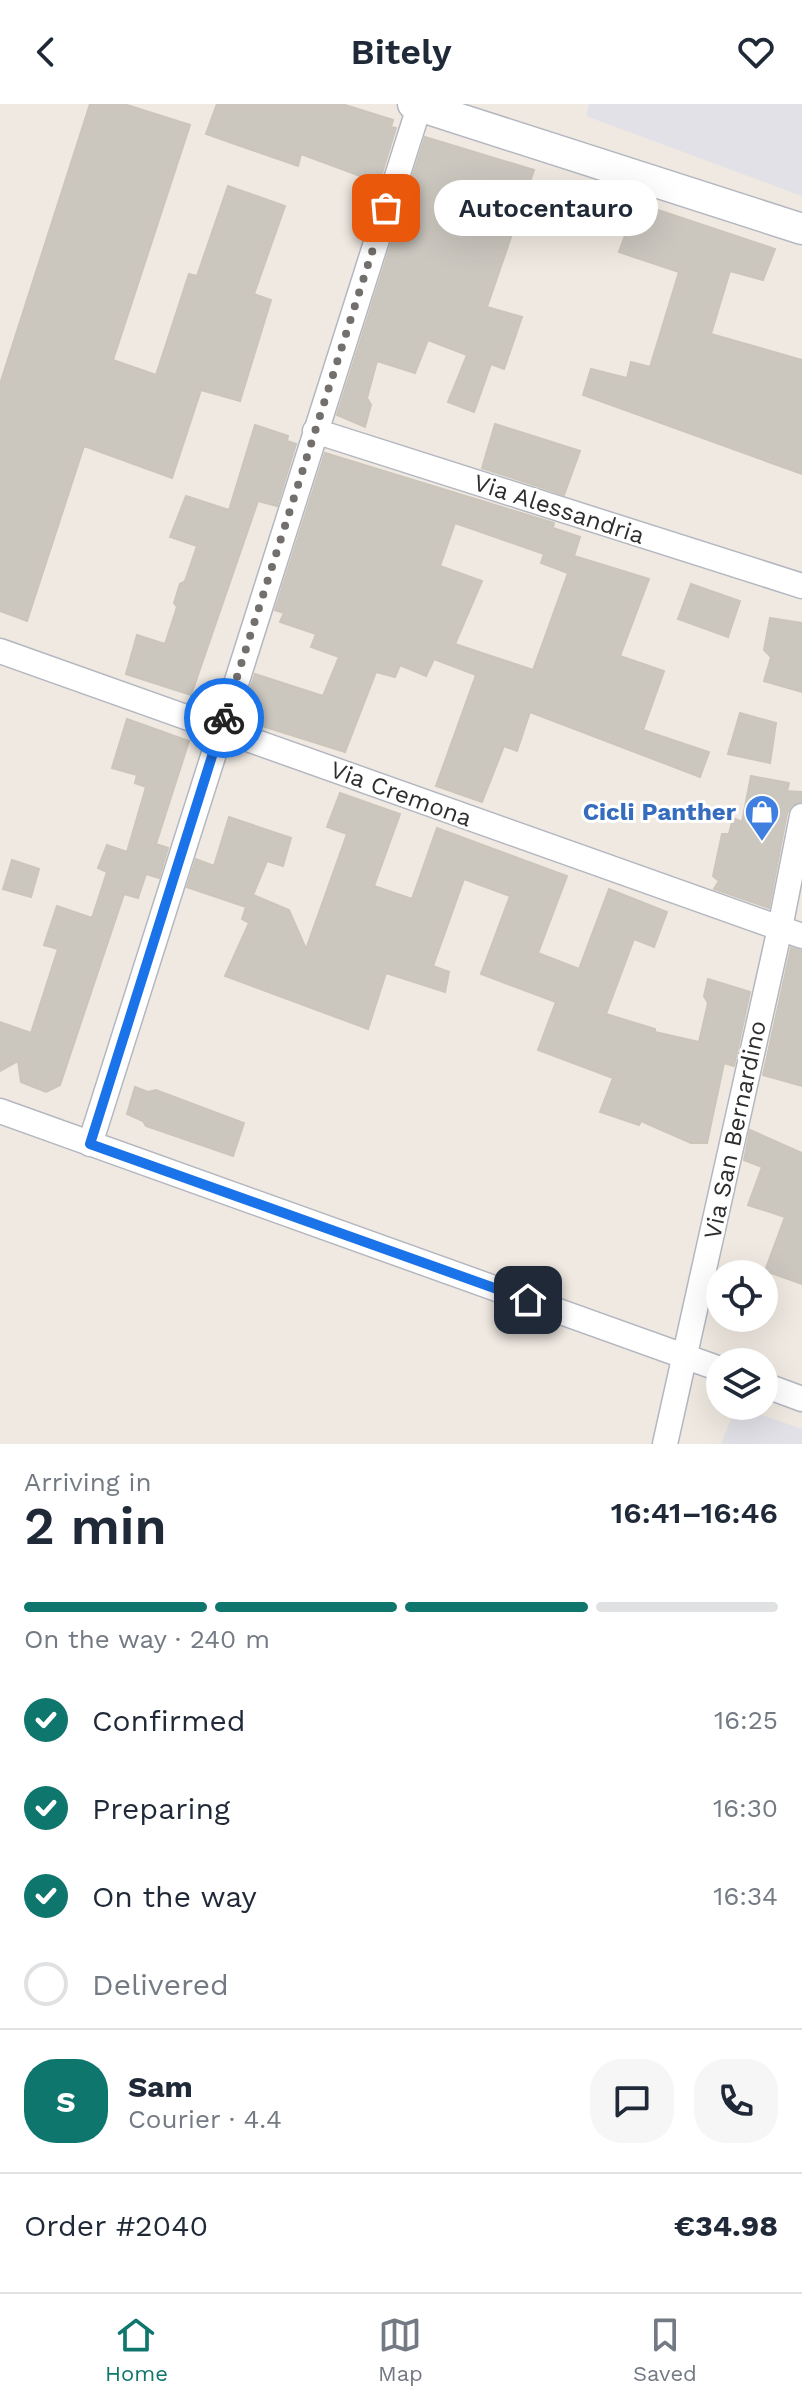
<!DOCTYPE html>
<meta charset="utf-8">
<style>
body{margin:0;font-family:"Work Sans",sans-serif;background:#f6f6f7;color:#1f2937;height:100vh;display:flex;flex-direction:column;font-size:30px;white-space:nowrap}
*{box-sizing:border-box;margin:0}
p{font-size:26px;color:#747a83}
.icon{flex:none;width:44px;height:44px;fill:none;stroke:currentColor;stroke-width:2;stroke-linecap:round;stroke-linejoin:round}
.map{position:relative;height:1340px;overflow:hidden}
.panel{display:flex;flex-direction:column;background:#fff;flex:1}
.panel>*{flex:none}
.tools{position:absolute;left:706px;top:1156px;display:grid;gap:16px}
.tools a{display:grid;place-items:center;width:72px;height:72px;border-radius:50%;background:#fff;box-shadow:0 8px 32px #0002;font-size:40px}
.pin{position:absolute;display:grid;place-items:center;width:68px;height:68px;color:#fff;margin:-34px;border-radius:16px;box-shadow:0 4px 12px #0006}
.courier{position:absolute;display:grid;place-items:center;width:80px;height:80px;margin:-40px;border:6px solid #1a73e8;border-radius:50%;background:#fff;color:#222;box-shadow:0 2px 10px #0007}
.bubble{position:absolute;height:56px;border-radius:28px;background:#fff;box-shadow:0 8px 32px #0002;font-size:26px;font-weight:600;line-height:56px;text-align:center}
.head em{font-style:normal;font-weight:600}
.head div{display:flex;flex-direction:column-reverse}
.head{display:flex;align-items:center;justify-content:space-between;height:136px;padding:0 24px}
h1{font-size:52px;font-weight:600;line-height:60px}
.bar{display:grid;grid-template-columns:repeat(4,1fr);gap:12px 8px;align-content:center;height:96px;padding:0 24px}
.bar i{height:10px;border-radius:6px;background:#e0e1e3}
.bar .current{background:#0f766e}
.bar p{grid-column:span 4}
.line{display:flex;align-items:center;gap:20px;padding:0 24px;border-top:2px solid #e0e1e3}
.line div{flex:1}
.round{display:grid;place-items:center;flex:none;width:84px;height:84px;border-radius:32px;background:#f6f6f7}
ol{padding:0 24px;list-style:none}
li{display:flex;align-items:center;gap:24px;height:88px}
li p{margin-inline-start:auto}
li .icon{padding:8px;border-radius:50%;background:#0f766e;color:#fff;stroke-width:4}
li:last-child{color:#747a83}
li i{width:44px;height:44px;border:4px solid #e0e1e3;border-radius:50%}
header{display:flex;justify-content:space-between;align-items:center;height:104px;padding:0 24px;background:#fff;font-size:36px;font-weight:600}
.dock{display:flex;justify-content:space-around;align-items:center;height:112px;border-top:2px solid #e0e1e3;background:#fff;font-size:22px;color:#747a83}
.dock a{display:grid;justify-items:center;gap:4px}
.dock .current{color:#0f766e}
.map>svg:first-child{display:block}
.industrial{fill:#e3e1e8}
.building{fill:#cbc7bf;stroke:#cbc5ba;stroke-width:2;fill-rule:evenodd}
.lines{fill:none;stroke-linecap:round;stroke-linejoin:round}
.minor-casing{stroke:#b4b7c1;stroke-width:27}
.tertiary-casing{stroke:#b4b7c1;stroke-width:33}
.minor{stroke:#fff;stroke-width:24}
.tertiary{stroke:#fff;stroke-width:30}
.done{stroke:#726f6d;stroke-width:8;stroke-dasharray:0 14.4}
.route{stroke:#1a73e8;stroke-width:10}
.labels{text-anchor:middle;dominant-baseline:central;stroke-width:6;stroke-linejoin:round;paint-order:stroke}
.street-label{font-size:24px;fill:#2e2e2e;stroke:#fff}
.shop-label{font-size:24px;font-weight:bold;fill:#366cbe;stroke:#fff;text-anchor:end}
</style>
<header><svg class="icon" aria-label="back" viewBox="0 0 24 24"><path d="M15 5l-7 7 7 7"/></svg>Bitely<svg class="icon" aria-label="heart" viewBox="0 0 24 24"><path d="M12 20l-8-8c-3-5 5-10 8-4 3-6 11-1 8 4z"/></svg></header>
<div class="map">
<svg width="802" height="1340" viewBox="0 0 802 1340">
<rect width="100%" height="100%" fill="#efe9e1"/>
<!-- industrial -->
<path class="industrial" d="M 589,0 L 802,0 L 802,92 L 586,12 Z
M 736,1302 L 802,1325 L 802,1340 L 721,1340 Z"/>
<!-- building -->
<path class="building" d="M 90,0 L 124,0 L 190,21 L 113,256 L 156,271 L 189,170 L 197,172 L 228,82 L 285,102 L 254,190 L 271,196 L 240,297 L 201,286 L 172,374 L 84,342 L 27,517 L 0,507 L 0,280 Z
M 217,0 L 342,0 L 393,16 L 391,23 L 396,24 L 379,79 L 301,50 L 298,62 L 206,30 Z
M 425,33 L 534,66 L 487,203 L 522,213 L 504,265 L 491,260 L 474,308 L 448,298 L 467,251 L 428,236 L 415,269 L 377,257 L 367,294 L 371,301 L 365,323 L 337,311 Z
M 637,99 L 775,145 L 763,176 L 730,167 L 711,230 L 802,256 L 802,370 L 583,291 L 591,265 L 627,274 L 631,258 L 650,263 L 679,168 L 619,148 Z
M 495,320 L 580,347 L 564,391 L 482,364 Z
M 255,321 L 288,332 L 287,337 L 296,340 L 277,402 L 258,397 L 191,591 L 126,570 L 137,531 L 165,540 L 177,503 L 174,499 L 180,480 L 185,477 L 197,442 L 170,433 L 186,392 L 229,406 Z
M 325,349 L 554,419 L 553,424 L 580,433 L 574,452 L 649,475 L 620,552 L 664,567 L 643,626 L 709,648 L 700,673 L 530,608 L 517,647 L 504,642 L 482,698 L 436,682 L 476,571 L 434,555 L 426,572 L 400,561 L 395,573 L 376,568 L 345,648 L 243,616 L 241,612 L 255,570 L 323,592 L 339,553 L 311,543 L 316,530 L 280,518 L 284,509 L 275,506 ZM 455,419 L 544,450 L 541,459 L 568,469 L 533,566 L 455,540 L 482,477 L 440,462 Z
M 691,480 L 740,497 L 728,533 L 678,515 Z
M 770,514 L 802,519 L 802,588 L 764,577 L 771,553 L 764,546 Z
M 740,609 L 776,619 L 770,659 L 728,650 Z
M 127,615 L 189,637 L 156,740 L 168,744 L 159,774 L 146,770 L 138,794 L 124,790 L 60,981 L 46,988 L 21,978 L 18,957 L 0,967 L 0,918 L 31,929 L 58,845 L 44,841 L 57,802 L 92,814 L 107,768 L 98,764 L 107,741 L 127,748 L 146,683 L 135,679 L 137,671 L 112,664 Z
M 751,672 L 789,679 L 787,687 L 802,688 L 802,697 L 791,702 L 787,709 L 769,804 L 714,785 L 719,777 L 713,772 L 722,730 L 729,730 L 733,714 L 742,718 Z
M 340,689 L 400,710 L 374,782 L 412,795 L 437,724 L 567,772 L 538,849 L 579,865 L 609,785 L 667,808 L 654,843 L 634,835 L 606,910 L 655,925 L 655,928 L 699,938 L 708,899 L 704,892 L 708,875 L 750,888 L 734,962 L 724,959 L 707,1039 L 691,1039 L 641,1017 L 639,1021 L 600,1008 L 613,974 L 538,946 L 556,898 L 481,870 L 510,792 L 464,775 L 433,862 L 449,868 L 445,888 L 386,869 L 368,925 L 225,872 L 249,819 L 242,815 L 246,803 L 187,783 L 196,755 L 214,762 L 229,713 L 291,734 L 283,762 L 267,757 L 253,791 L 289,806 L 306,845 L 347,730 L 327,723 Z
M 12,756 L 39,765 L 31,793 L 3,785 Z
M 791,844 L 802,847 L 802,982 L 763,971 Z
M 135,983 L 148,988 L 156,986 L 244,1019 L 233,1052 L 146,1022 L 143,1017 L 127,1010 Z
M 750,1026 L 802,1049 L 802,1180 L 765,1167 L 785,1113 L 748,1101 L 762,1063 L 744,1056 Z"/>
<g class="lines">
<defs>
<path id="minor" d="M 315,327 L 802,482
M 0,547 L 802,832
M 0,1007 L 720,1265
M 90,1040 L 420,0
M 764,1281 L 802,1295
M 665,1340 L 780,824 L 802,712"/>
<path id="tertiary" d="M 413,0 L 802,125"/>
</defs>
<!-- minor casing -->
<use href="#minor" class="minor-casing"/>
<!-- tertiary casing -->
<use href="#tertiary" class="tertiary-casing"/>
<!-- minor -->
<use href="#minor" class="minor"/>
<!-- tertiary -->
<use href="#tertiary" class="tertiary"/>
</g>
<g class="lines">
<!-- done -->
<path class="done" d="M 224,614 L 386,104"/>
<!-- route -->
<path class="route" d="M 224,614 L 90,1040 L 528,1196"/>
</g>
<!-- icons -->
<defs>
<symbol id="shop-pin" viewBox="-11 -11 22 30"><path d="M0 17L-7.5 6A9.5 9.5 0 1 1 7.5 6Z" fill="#3f7fe0" stroke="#fff"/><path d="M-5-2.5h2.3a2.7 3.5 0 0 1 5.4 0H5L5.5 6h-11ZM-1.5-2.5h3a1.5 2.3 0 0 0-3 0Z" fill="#fff"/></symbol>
</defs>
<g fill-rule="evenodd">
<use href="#shop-pin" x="742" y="688" width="40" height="54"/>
</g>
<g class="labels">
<!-- street labels -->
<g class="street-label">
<text transform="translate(559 405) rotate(18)">Via Alessandria</text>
<text transform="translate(401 690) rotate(20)">Via Cremona</text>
<text transform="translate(735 1026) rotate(-78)">Via San Bernardino</text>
</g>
<!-- shop labels -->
<g class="shop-label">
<text x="736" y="708">Cicli Panther</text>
</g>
</g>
</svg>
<div class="tools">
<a><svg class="icon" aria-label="locate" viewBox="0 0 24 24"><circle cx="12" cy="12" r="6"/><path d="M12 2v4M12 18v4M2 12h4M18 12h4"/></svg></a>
<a><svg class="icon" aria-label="layers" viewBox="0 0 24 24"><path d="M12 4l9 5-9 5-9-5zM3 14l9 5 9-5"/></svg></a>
</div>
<div class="pin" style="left:386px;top:104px;background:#ea580c"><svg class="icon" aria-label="bag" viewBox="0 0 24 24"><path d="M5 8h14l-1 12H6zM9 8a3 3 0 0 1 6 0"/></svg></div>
<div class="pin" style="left:528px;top:1196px;background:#1f2937"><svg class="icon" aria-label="home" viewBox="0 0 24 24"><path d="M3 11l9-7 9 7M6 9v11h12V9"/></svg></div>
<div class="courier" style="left:224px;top:614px"><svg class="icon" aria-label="bike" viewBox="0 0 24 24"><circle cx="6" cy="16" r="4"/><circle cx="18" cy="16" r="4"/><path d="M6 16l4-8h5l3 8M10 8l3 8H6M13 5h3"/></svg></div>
<div class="bubble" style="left:434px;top:76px;width:224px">Autocentauro</div>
</div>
<section class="panel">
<div class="head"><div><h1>2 min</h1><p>Arriving in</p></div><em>16:41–16:46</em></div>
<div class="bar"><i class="current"></i><i class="current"></i><i class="current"></i><i></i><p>On the way · 240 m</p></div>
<ol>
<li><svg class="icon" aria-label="check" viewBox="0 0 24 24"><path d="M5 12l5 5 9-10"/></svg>Confirmed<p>16:25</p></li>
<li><svg class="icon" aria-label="check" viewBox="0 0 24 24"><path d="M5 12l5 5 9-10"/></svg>Preparing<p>16:30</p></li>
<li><svg class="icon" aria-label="check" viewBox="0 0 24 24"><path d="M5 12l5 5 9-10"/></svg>On the way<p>16:34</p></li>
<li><i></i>Delivered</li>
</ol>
<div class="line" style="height:144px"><b class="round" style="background:#0f766e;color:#fff">S</b><div><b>Sam</b><p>Courier · 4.4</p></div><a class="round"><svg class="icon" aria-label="chat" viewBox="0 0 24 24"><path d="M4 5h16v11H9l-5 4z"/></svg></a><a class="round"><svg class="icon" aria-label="phone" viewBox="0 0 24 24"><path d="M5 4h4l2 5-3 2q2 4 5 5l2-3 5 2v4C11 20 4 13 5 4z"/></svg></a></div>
<div class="line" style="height:104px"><div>Order #2040</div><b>€34.98</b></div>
</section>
<nav class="dock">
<a class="current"><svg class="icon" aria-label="home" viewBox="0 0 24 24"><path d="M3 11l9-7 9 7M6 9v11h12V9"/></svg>Home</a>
<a><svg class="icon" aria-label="map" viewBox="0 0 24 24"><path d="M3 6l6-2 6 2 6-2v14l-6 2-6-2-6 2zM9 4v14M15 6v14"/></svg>Map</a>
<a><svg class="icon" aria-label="saved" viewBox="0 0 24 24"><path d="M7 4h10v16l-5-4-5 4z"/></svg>Saved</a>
</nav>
